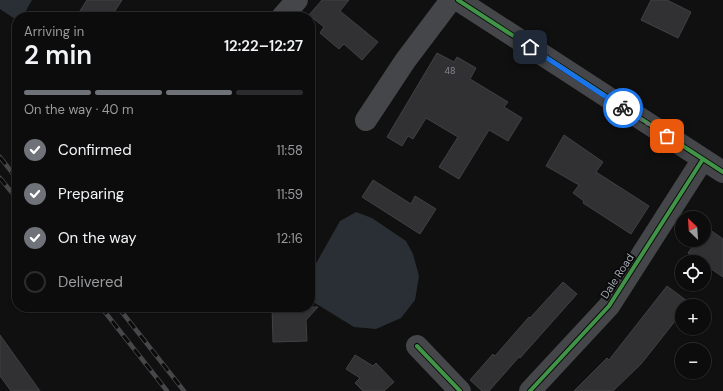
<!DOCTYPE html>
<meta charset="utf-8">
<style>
body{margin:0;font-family:"DM Sans",sans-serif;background:#1a1a1b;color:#f1f3f6;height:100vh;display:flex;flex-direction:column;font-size:15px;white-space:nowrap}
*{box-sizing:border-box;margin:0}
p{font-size:13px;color:#9a9b9d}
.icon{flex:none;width:22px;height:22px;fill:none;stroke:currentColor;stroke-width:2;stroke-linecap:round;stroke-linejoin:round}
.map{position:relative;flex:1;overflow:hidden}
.drawer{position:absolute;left:12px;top:12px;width:303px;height:300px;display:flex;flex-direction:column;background:#0c0c0d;border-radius:16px;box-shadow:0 1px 3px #0004,0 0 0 1px #2c2c2e}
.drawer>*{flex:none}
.needle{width:26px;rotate:335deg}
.controls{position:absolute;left:675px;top:211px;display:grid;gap:8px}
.controls a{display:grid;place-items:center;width:36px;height:36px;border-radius:50%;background:#0c0c0d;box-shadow:0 1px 3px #0004,0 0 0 1px #2c2c2e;font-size:20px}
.pin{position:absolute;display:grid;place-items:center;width:34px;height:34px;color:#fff;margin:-17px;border-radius:8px;box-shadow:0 2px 6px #0006}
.courier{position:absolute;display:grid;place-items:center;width:40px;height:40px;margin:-20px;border:3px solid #1a73e8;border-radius:50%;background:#fff;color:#222;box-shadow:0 1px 5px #0007}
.summary em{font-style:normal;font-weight:600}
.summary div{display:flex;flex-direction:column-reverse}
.summary{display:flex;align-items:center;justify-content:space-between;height:68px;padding:0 12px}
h1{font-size:26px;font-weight:600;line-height:30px}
.bar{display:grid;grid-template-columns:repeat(4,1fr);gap:6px 4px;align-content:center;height:48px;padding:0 12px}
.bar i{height:5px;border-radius:3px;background:#2c2c2e}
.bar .selected{background:#6f7278}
.bar p{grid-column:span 4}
ol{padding:0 12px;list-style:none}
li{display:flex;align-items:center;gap:12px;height:44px}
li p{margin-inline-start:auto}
li .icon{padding:4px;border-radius:50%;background:#6f7278;color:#fff;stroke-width:4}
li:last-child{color:#9a9b9d}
li i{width:22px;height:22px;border:2px solid #2c2c2e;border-radius:50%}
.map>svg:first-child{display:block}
.water{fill:#292f34}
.building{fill:#313133;stroke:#404144}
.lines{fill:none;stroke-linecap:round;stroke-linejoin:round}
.minor{stroke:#444649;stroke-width:22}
.rail-casing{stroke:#464749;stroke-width:4.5}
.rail{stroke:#0b0b0c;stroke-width:3;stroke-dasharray:9;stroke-linecap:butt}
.cycleway-casing{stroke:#0b0b0c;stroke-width:6}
.cycleway{stroke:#419447;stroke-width:4}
.done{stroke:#6f7278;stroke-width:4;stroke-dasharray:0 7.2}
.route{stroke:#1a73e8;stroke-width:5}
.labels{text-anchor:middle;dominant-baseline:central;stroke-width:4;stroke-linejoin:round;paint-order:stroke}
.number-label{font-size:9px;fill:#868991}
.street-label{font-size:11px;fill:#a2a6b0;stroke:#0b0b0c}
</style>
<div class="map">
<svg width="723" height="391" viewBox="0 0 723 391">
<rect width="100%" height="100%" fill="#101011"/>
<!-- water -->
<path class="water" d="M 0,0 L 32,0 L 23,16 L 17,17 L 15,19 L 0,9 Z
M 356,212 L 372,218 L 406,241 L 413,254 L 419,276 L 415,300 L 401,318 L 376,329 L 354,327 L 310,300 L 310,274 L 340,221 Z"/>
<!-- building -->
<path class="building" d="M 87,0 L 122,0 L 111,17 L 76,17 Z
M 322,0 L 349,0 L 340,11 L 378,42 L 362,60 L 344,44 L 339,49 L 320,33 L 324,27 L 309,15 Z
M 651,0 L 667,0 L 691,12 L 678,38 L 641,20 Z
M 437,53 L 454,62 L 457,57 L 476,68 L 470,79 L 508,102 L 504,107 L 522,118 L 508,141 L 489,130 L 459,179 L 439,167 L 458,137 L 426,118 L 413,139 L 408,136 L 402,146 L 387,137 Z
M 564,135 L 603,162 L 596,172 L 649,206 L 631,234 L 583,203 L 584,201 L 573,193 L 579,185 L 546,166 Z
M 373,180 L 411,204 L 415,196 L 436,209 L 420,234 L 362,197 Z
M 706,227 L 723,239 L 723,277 L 704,264 L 704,262 L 701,262 L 688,253 L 697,240 L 704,240 L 704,230 Z
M 563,282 L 577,294 L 520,358 L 519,357 L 489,391 L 482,391 L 470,380 L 493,354 L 495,356 L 529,317 L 530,318 Z
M 667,286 L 687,301 L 676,314 L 679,316 L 641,364 L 613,391 L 574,391 L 607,358 L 609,360 Z
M 272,307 L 318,307 L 306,320 L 307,341 L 273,342 Z
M 0,335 L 40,391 L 11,391 L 0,376 Z
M 355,355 L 373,366 L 376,363 L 394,382 L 384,391 L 363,391 L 355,383 L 360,378 L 346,369 Z"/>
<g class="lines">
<!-- minor -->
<path class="minor" d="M 458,0 L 723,172
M 282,17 L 297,0
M 366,120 L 405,61 L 451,0
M 417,346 L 460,391
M 530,391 L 609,306 L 703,159"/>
<defs>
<path id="rail" d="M 0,157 L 17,179
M 0,178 L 17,199
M 101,307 L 167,391
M 118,307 L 184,391"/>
</defs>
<!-- rail casing -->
<use href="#rail" class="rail-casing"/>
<!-- rail -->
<use href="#rail" class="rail"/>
<defs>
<path id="cycleway" d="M 458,0 L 723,172
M 417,346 L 460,391
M 530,391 L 609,306 L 703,159"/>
</defs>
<!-- cycleway casing -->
<use href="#cycleway" class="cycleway-casing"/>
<!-- cycleway -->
<use href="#cycleway" class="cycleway"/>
</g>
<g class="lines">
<!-- done -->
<path class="done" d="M 623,108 L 667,136"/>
<!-- route -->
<path class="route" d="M 530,47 L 623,108"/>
</g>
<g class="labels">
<!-- number labels -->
<g class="number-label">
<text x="450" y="71">48</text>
</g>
<!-- street labels -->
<g class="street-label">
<text transform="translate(617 276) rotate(-57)">Dale Road</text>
</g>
</g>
</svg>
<div class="controls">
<a><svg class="needle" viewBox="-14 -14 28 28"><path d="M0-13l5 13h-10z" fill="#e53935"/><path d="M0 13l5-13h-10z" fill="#9a9b9d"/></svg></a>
<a><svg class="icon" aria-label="locate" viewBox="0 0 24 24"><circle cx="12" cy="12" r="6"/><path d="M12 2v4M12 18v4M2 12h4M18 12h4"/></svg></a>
<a>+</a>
<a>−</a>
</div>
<div class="pin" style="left:667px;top:136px;background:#ea580c"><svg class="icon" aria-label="bag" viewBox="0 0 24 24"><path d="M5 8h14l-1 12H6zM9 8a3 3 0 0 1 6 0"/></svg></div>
<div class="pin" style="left:530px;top:47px;background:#1f2937"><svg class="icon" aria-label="home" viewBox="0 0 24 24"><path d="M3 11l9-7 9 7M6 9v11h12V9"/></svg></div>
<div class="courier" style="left:623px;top:108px"><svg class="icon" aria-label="bike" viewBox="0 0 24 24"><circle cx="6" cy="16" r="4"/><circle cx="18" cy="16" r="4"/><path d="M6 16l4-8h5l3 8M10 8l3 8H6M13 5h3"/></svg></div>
<section class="drawer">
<div class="summary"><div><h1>2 min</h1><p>Arriving in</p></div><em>12:22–12:27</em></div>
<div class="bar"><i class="selected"></i><i class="selected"></i><i class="selected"></i><i></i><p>On the way · 40 m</p></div>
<ol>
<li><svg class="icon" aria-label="check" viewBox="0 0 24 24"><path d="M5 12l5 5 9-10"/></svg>Confirmed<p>11:58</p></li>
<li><svg class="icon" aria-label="check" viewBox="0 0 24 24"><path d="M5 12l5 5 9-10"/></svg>Preparing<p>11:59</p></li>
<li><svg class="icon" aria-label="check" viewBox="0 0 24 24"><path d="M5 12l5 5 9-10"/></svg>On the way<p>12:16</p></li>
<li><i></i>Delivered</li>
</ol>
</section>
</div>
